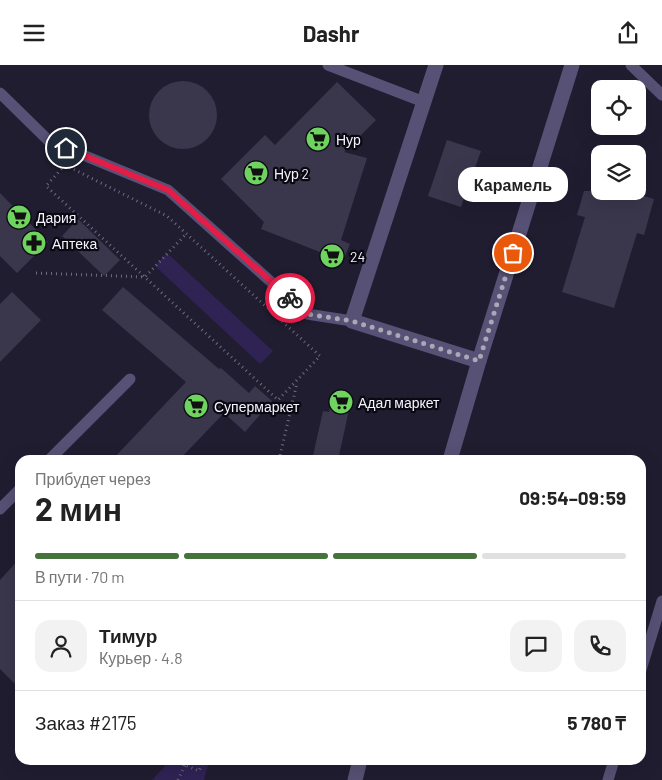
<!DOCTYPE html>
<html lang="ru">
<meta charset="utf-8">
<style>
body{margin:0;font-family:Barlow,sans-serif;background:#f2f2f2;color:#222;height:100vh;display:flex;flex-direction:column;font-size:19px;white-space:nowrap}
*{box-sizing:border-box;margin:0}
p{font-size:16px;color:#767676}
.icon{flex:none;width:28px;height:28px;fill:none;stroke:currentColor;stroke-width:2;stroke-linecap:round;stroke-linejoin:round}
.map{position:relative;flex:1;overflow:hidden}
.panel{position:absolute;left:15px;top:390px;width:631px;height:310px;display:flex;flex-direction:column;background:#fff;border-radius:15px;box-shadow:0 5px 20px #0002}
.panel>*{flex:none}
.fabs{position:absolute;left:591px;top:15px;display:grid;gap:10px}
.fabs a{display:grid;place-items:center;width:55px;height:55px;border-radius:10px;background:#fff;box-shadow:0 5px 20px #0002;font-size:25px}
.pin{position:absolute;display:grid;place-items:center;width:42px;height:42px;color:#fff;margin:-21px;border:2px solid #fff;border-radius:50%;box-shadow:0 1px 5px #0007}
.courier{position:absolute;display:grid;place-items:center;width:50px;height:50px;margin:-25px;border:4px solid #e11d48;border-radius:50%;background:#fff;color:#222;box-shadow:0 1px 6px #0007}
.bubble{position:absolute;height:35px;border-radius:15px;background:#fff;box-shadow:0 5px 20px #0002;font-size:16px;font-weight:700;line-height:35px;text-align:center}
.headline em{font-style:normal;font-weight:700}
.headline div{display:flex;flex-direction:column-reverse}
.headline{display:flex;align-items:center;justify-content:space-between;height:85px;padding:0 20px}
h1{font-size:32px;font-weight:700;line-height:38px}
.bar{display:grid;grid-template-columns:repeat(4,1fr);gap:8px 5px;align-content:center;height:60px;padding:0 20px}
.bar i{height:6px;border-radius:4px;background:#e0e0e0}
.bar .on{background:#45723d}
.bar p{grid-column:span 4}
.line{display:flex;align-items:center;gap:12px;padding:0 20px;border-top:1px solid #e0e0e0}
.line div{flex:1}
.round{display:grid;place-items:center;flex:none;width:52px;height:52px;border-radius:15px;background:#f2f2f2}
header{display:flex;justify-content:space-between;align-items:center;height:65px;padding:0 20px;background:#fff;font-size:22px;font-weight:700}
.map>svg:first-child{display:block}
.green{fill:#2f2354}
.building{fill:#3a374d}
.lines{fill:none;stroke-linecap:round;stroke-linejoin:round}
.path{stroke:#6f6d7d;stroke-width:3;stroke-dasharray:1 4;stroke-linecap:butt}
.service{stroke:#575175;stroke-width:11}
.minor{stroke:#575175;stroke-width:15}
.tertiary{stroke:#575175;stroke-width:15}
.done{stroke:#aaa8b6;stroke-width:5;stroke-dasharray:0 9}
.route{stroke:#e11d48;stroke-width:6}
.labels{text-anchor:middle;dominant-baseline:central;stroke-width:4.5;stroke-linejoin:round;paint-order:stroke}
.poi-label{font-size:14px;fill:#f4f3fe;stroke:#0a0811;text-anchor:start}
</style>
<header><svg class="icon" aria-label="menu" viewBox="0 0 24 24"><path d="M4 6h16M4 12h16M4 18h16"/></svg>Dashr<svg class="icon" aria-label="share" viewBox="0 0 24 24"><path d="M12 15V3M7 8l5-5 5 5M5 13v7h14v-7"/></svg></header>
<div class="map">
<svg width="662" height="715" viewBox="0 0 662 715">
<rect width="100%" height="100%" fill="#201d31"/>
<!-- green -->
<path class="green" d="M 167,188 L 273,286 L 260,299 L 155,201 Z
M 167,695 L 210,695 L 206,707 L 204,715 L 152,715 L 165,701 Z"/>
<!-- building -->
<path class="building" d="M149 50a34 34 0 1 1 68 0a34 34 0 1 1-68 0Z
M 337,17 L 376,55 L 344,87 L 367,93 L 341,175 L 350,179 L 343,196 L 261,164 L 264,157 L 221,114 L 265,70 L 275,80 Z
M 447,75 L 481,86 L 461,142 L 428,131 Z
M 584,126 L 626,126 L 654,134 L 644,170 L 637,168 L 614,243 L 562,227 L 585,152 L 577,150 Z
M 0,128 L 48,177 L 17,208 L 0,191 Z
M 78,154 L 120,195 L 104,211 L 62,171 Z
M 123,222 L 219,304 L 221,303 L 249,328 L 255,321 L 272,336 L 245,367 L 224,348 L 179,395 L 112,395 L 186,317 L 102,245 Z
M 12,227 L 41,255 L 0,297 L 0,239 Z
M 333,327 L 352,331 L 338,395 L 312,395 L 323,346 L 329,347 Z
M 20,493 L 20,624 L 0,604 L 0,515 Z"/>
<g class="lines">
<!-- path -->
<path class="path" d="M 65,100 L 167,151 L 320,291 L 278,335 L 46,121 Z
M 36,208 L 145,212 L 187,168
M 279,395 L 297,318
M 173,695 L 199,706 L 204,695
M 178,715 L 185,700"/>
<!-- service -->
<path class="service" d="M 328,0 L 424,37
M 631,0 L 662,30
M 0,28 L 49,76 L 168,125 L 307,249 L 352,256
M 49,395 L 130,314
M 0,444 L 20,424
M 641,605 L 662,536
M 608,715 L 614,695"/>
<!-- minor -->
<path class="minor" d="M 436,0 L 352,256 L 479,296"/>
<!-- tertiary -->
<path class="tertiary" d="M 450,395 L 479,296 L 572,0
M 355,715 L 360,695"/>
</g>
<g class="lines">
<!-- done -->
<path class="done" d="M 290,233 L 307,249 L 352,256 L 479,296 L 513,188"/>
<!-- route -->
<path class="route" d="M 66,83 L 168,125 L 290,233"/>
</g>
<!-- icons -->
<defs>
<symbol id="supermarket-disc" viewBox="-11 -11 22 22"><circle r="9.5" fill="#6fd35f" stroke="#0a0811"/><path d="M-6-5.5h2.5l.6 2H6L4.5 2H-2.5L-4.4-4H-6ZM-1.5 3.2a1.3 1.3 0 1 0 .1 0ZM3 3.2a1.3 1.3 0 1 0 .1 0Z" fill="#111"/></symbol>
<symbol id="pharmacy-disc" viewBox="-11 -11 22 22"><circle r="9.5" fill="#6fd35f" stroke="#0a0811"/><path d="M-2-6h4v4h4v4h-4v4h-4v-4h-4v-4h4Z" fill="#111"/></symbol>
</defs>
<g fill-rule="evenodd">
<use href="#supermarket-disc" x="304" y="60" width="28" height="28"/>
<use href="#supermarket-disc" x="242" y="94" width="28" height="28"/>
<use href="#supermarket-disc" x="5" y="138" width="28" height="28"/>
<use href="#pharmacy-disc" x="20" y="164" width="28" height="28"/>
<use href="#supermarket-disc" x="318" y="177" width="28" height="28"/>
<use href="#supermarket-disc" x="327" y="323" width="28" height="28"/>
<use href="#supermarket-disc" x="182" y="327" width="28" height="28"/>
</g>
<g class="labels">
<!-- poi labels -->
<g class="poi-label">
<text x="336" y="74">Нур</text>
<text x="274" y="108">Нур 2</text>
<text x="36" y="152">Дария</text>
<text x="52" y="178">Аптека</text>
<text x="350" y="191">24</text>
<text x="358" y="337">Адал маркет</text>
<text x="214" y="341">Супермаркет</text>
</g>
</g>
</svg>
<div class="fabs">
<a><svg class="icon" aria-label="locate" viewBox="0 0 24 24"><circle cx="12" cy="12" r="6"/><path d="M12 2v4M12 18v4M2 12h4M18 12h4"/></svg></a>
<a><svg class="icon" aria-label="layers" viewBox="0 0 24 24"><path d="M12 4l9 5-9 5-9-5zM3 14l9 5 9-5"/></svg></a>
</div>
<div class="pin" style="left:513px;top:188px;background:#ea580c"><svg class="icon" aria-label="bag" viewBox="0 0 24 24"><path d="M5 8h14l-1 12H6zM9 8a3 3 0 0 1 6 0"/></svg></div>
<div class="pin" style="left:66px;top:83px;background:#1f2937"><svg class="icon" aria-label="home" viewBox="0 0 24 24"><path d="M3 11l9-7 9 7M6 9v11h12V9"/></svg></div>
<div class="courier" style="left:290px;top:233px"><svg class="icon" aria-label="bike" viewBox="0 0 24 24"><circle cx="6" cy="16" r="4"/><circle cx="18" cy="16" r="4"/><path d="M6 16l4-8h5l3 8M10 8l3 8H6M13 5h3"/></svg></div>
<div class="bubble" style="left:458px;top:102px;width:110px">Карамель</div>
<section class="panel">
<div class="headline"><div><h1>2 мин</h1><p>Прибудет через</p></div><em>09:54–09:59</em></div>
<div class="bar"><i class="on"></i><i class="on"></i><i class="on"></i><i></i><p>В пути · 70 m</p></div>
<div class="line" style="height:90px"><a class="round"><svg class="icon" aria-label="person" viewBox="0 0 24 24"><circle cx="12" cy="8" r="4"/><path d="M4 21q1-7 8-7t8 7"/></svg></a><div><b>Тимур</b><p>Курьер · 4.8</p></div><a class="round"><svg class="icon" aria-label="chat" viewBox="0 0 24 24"><path d="M4 5h16v11H9l-5 4z"/></svg></a><a class="round"><svg class="icon" aria-label="phone" viewBox="0 0 24 24"><path d="M5 4h4l2 5-3 2q2 4 5 5l2-3 5 2v4C11 20 4 13 5 4z"/></svg></a></div>
<div class="line" style="height:65px"><div>Заказ #2175</div><b>5 780 ₸</b></div>
</section>
</div>
